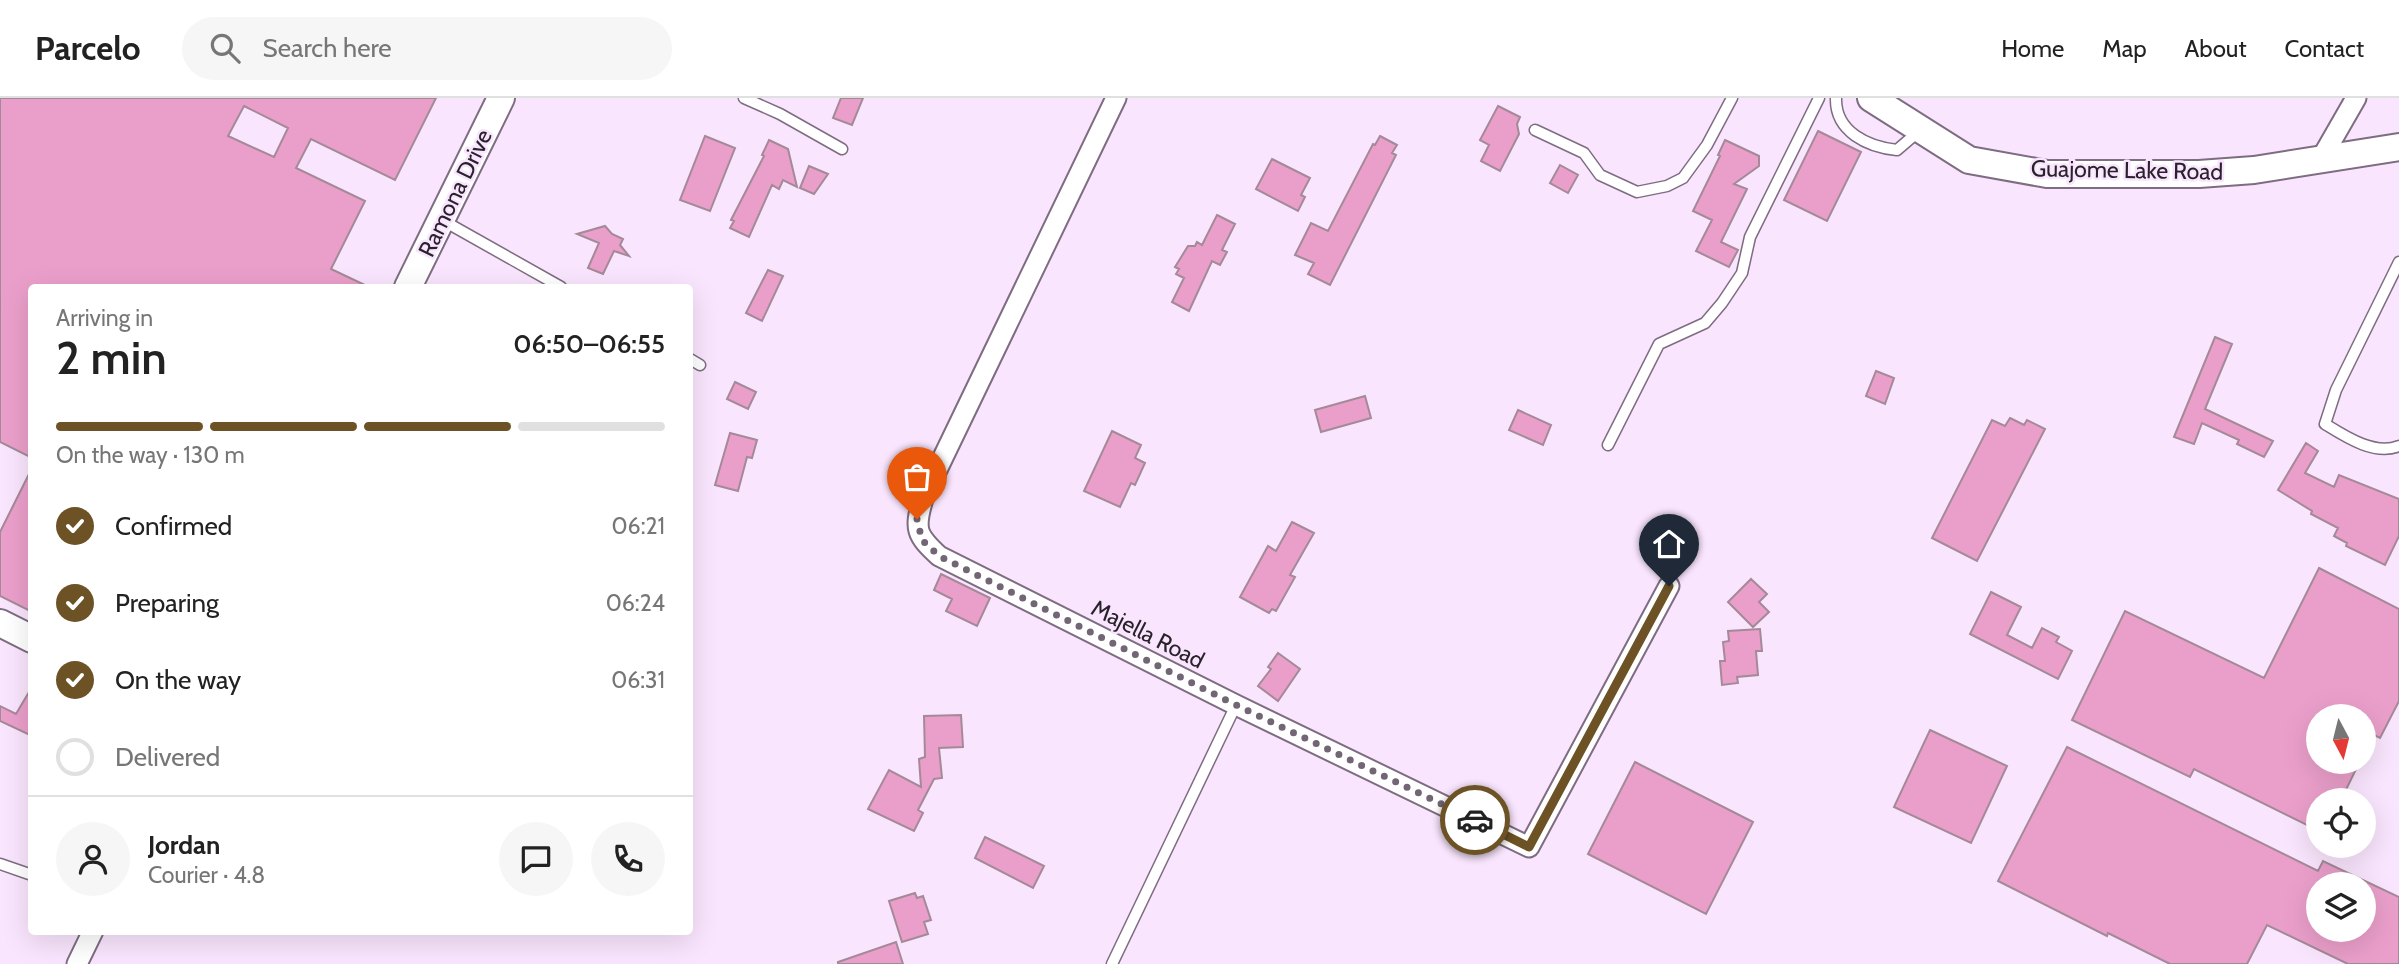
<!DOCTYPE html>
<meta charset="utf-8">
<style>
body{margin:0;font-family:Cabin,sans-serif;background:#f6f6f6;color:#222;height:100vh;display:flex;flex-direction:column;font-size:26px;white-space:nowrap}
*{box-sizing:border-box;margin:0}
p{font-size:23px;color:#767676}
.icon{flex:none;width:38px;height:38px;fill:none;stroke:currentColor;stroke-width:2;stroke-linecap:round;stroke-linejoin:round}
.map{position:relative;flex:1;overflow:hidden}
.details{position:absolute;left:28px;top:186px;width:665px;height:651px;display:flex;flex-direction:column;background:#fff;border-radius:7px;box-shadow:0 7px 28px #0002}
.details>*{flex:none}
.needle{width:46px;rotate:173deg}
.controls{position:absolute;left:2306px;top:606px;display:grid;gap:14px}
.controls a{display:grid;place-items:center;width:70px;height:70px;border-radius:50%;background:#fff;box-shadow:0 7px 28px #0002;font-size:35px}
.pin{position:absolute;display:grid;place-items:center;width:60px;height:60px;color:#fff;margin:-72px -30px;border-radius:50% 50% 50% 0;rotate:-45deg;box-shadow:0 0 7px #0007}
.pin .icon{rotate:45deg}
.courier{position:absolute;display:grid;place-items:center;width:70px;height:70px;margin:-35px;border:5px solid #6c5224;border-radius:50%;background:#fff;color:#222;box-shadow:0 2px 9px #0007}
.head em{font-style:normal;font-weight:600}
.head div{display:flex;flex-direction:column-reverse}
.head{display:flex;align-items:center;justify-content:space-between;height:119px;padding:0 28px}
h1{font-size:46px;font-weight:600;line-height:52px}
.bar{display:grid;grid-template-columns:repeat(4,1fr);gap:10px 7px;align-content:center;height:84px;padding:0 28px}
.bar i{height:9px;border-radius:5px;background:#e0e0e0}
.bar .selected{background:#6c5224}
.bar p{grid-column:span 4}
.line{display:flex;align-items:center;gap:18px;padding:0 28px;border-top:2px solid #e0e0e0}
.line div{flex:1}
.round{display:grid;place-items:center;flex:none;width:74px;height:74px;border-radius:37px;background:#f6f6f6}
ol{padding:0 28px;list-style:none}
li{display:flex;align-items:center;gap:21px;height:77px}
li p{margin-inline-start:auto}
li .icon{padding:7px;border-radius:50%;background:#6c5224;color:#fff;stroke-width:4}
li:last-child{color:#767676}
li i{width:38px;height:38px;border:4px solid #e0e0e0;border-radius:50%}
header{display:flex;align-items:center;gap:42px;box-sizing:border-box;height:98px;padding:0 35px;background:#fff;border-bottom:2px solid #e0e0e0}
header strong{font-size:33px}
nav{display:flex;gap:38px;margin-inline-start:auto;font-size:24px}
.search{width:490px;height:63px;background:#f6f6f6;display:flex;align-items:center;gap:18px;box-sizing:border-box;padding:0 24px;border-radius:38px;color:#767676;font-size:26px}
.map>svg:first-child{display:block}
.building{fill:#ea9fca;stroke:#a48998;stroke-width:2;fill-rule:evenodd}
.lines{fill:none;stroke-linecap:round;stroke-linejoin:round}
.lane-casing{stroke:#7e6c81;stroke-width:13}
.street-casing{stroke:#7e6c81;stroke-width:23}
.secondary-casing{stroke:#7e6c81;stroke-width:30}
.lane{stroke:#fff;stroke-width:10}
.street{stroke:#fff;stroke-width:19}
.secondary{stroke:#fff;stroke-width:26}
.done{stroke:#726674;stroke-width:7;stroke-dasharray:0 12.6}
.route{stroke:#6c5224;stroke-width:9}
.labels{text-anchor:middle;dominant-baseline:central;stroke-width:5;stroke-linejoin:round;paint-order:stroke}
.street-label{font-size:23px;fill:#2a222b;stroke:#f9e5fd}
</style>
<header>
<strong>Parcelo</strong>
<div class="search"><svg class="icon" aria-label="search" viewBox="0 0 24 24"><circle cx="10" cy="10" r="6"/><path d="M15 15l6 6"/></svg>Search here</div>
<nav><a>Home</a><a>Map</a><a>About</a><a>Contact</a></nav>
</header>
<div class="map">
<svg width="2399" height="866" viewBox="0 0 2399 866">
<rect width="100%" height="100%" fill="#f9e5fd"/>
<!-- building -->
<path class="building" d="M 0,0 L 436,0 L 395,82 L 311,41 L 296,70 L 365,103 L 331,171 L 369,189 L 32,189 L 32,360 L 0,344 ZM 244,8 L 288,30 L 274,59 L 228,38 Z
M 841,0 L 863,0 L 852,27 L 833,20 Z
M 1498,8 L 1520,19 L 1517,26 L 1519,36 L 1500,73 L 1481,63 L 1489,47 L 1480,42 Z
M 1818,33 L 1861,54 L 1827,123 L 1784,102 Z
M 705,38 L 735,50 L 710,113 L 680,102 Z
M 1380,38 L 1397,47 L 1392,55 L 1396,57 L 1330,187 L 1308,176 L 1314,165 L 1295,157 L 1311,125 L 1328,133 L 1373,46 L 1375,47 Z
M 769,42 L 788,51 L 797,89 L 783,82 L 779,91 L 772,87 L 749,139 L 730,130 L 734,123 L 731,122 L 764,58 L 762,57 Z
M 1725,42 L 1759,58 L 1759,68 L 1734,86 L 1747,91 L 1721,144 L 1738,152 L 1729,169 L 1696,153 L 1712,122 L 1693,113 L 1720,58 L 1718,57 Z
M 1272,61 L 1310,80 L 1301,97 L 1305,99 L 1298,113 L 1256,91 Z
M 1560,67 L 1578,77 L 1568,95 L 1550,85 Z
M 809,68 L 828,76 L 814,96 L 800,90 Z
M 1217,117 L 1235,126 L 1222,152 L 1227,154 L 1220,167 L 1212,163 L 1189,213 L 1172,204 L 1184,180 L 1176,176 L 1179,171 L 1175,169 L 1188,148 L 1195,148 L 1197,144 L 1202,147 Z
M 605,128 L 612,136 L 623,141 L 620,147 L 629,158 L 614,153 L 603,176 L 588,170 L 599,145 L 577,136 Z
M 768,172 L 783,178 L 762,223 L 746,215 Z
M 2215,239 L 2232,246 L 2205,311 L 2273,343 L 2264,359 L 2237,346 L 2239,342 L 2202,325 L 2194,346 L 2174,339 Z
M 1876,273 L 1894,280 L 1885,306 L 1866,298 Z
M 735,284 L 756,294 L 748,311 L 727,301 Z
M 1365,298 L 1371,320 L 1321,334 L 1315,312 Z
M 1518,312 L 1551,327 L 1543,347 L 1509,332 Z
M 2010,320 L 2024,327 L 2027,322 L 2045,331 L 1977,463 L 1932,440 L 1992,322 L 2005,328 Z
M 1112,333 L 1141,347 L 1135,360 L 1145,365 L 1135,387 L 1131,385 L 1120,409 L 1084,393 Z
M 730,335 L 757,342 L 752,360 L 747,359 L 738,393 L 715,387 Z
M 2306,345 L 2318,353 L 2305,375 L 2334,389 L 2339,377 L 2399,401 L 2399,438 L 2385,467 L 2346,448 L 2347,445 L 2334,438 L 2338,430 L 2311,416 L 2312,413 L 2278,392 Z
M 32,370 L 32,514 L 0,498 L 0,434 Z
M 1292,424 L 1314,435 L 1290,477 L 1295,479 L 1276,513 L 1272,511 L 1269,515 L 1240,499 L 1268,448 L 1276,453 Z
M 2319,470 L 2399,511 L 2399,603 L 2380,640 L 2364,632 L 2364,618 L 2319,618 L 2319,663 L 2360,663 L 2341,702 L 2319,702 L 2319,733 L 2194,671 L 2190,679 L 2072,622 L 2125,513 L 2264,580 Z
M 941,476 L 990,500 L 977,528 L 946,513 L 952,501 L 934,492 Z
M 1751,481 L 1767,496 L 1759,504 L 1769,514 L 1753,529 L 1728,504 Z
M 1991,494 L 2021,509 L 2007,537 L 2032,550 L 2042,530 L 2059,539 L 2056,544 L 2072,553 L 2058,581 L 1970,536 Z
M 1760,531 L 1762,553 L 1756,553 L 1758,577 L 1737,579 L 1738,585 L 1722,587 L 1720,563 L 1725,563 L 1723,544 L 1729,543 L 1728,533 Z
M 1278,555 L 1300,571 L 1278,603 L 1258,588 L 1271,571 L 1268,569 Z
M 32,589 L 32,638 L 0,623 L 0,608 L 16,616 Z
M 961,617 L 963,649 L 939,650 L 942,680 L 934,681 L 918,712 L 923,715 L 914,733 L 868,711 L 889,672 L 921,689 L 919,661 L 925,659 L 924,618 Z
M 1930,632 L 2007,668 L 1971,745 L 1894,709 Z
M 2067,649 L 2318,773 L 2323,763 L 2399,799 L 2399,866 L 2348,866 L 2267,827 L 2247,866 L 2170,866 L 2108,835 L 2107,838 L 1998,783 ZM 2319,786 L 2364,786 L 2364,831 L 2319,831 Z
M 1635,664 L 1753,724 L 1706,816 L 1588,756 Z
M 985,739 L 1044,768 L 1033,790 L 975,760 Z
M 915,795 L 917,800 L 923,798 L 931,822 L 924,824 L 928,836 L 902,844 L 889,803 Z
M 896,844 L 903,866 L 838,866 L 838,864 Z"/>
<g class="lines">
<defs>
<path id="lane" d="M 744,0 L 780,16 L 842,51
M 1836,0 C 1835,34 1868,49 1897,52 L 1918,34
M 1535,32 L 1584,55 L 1600,77 L 1637,94 L 1667,88 L 1683,80 L 1707,47 L 1732,0
M 442,122 L 561,189
M 2399,164 L 2336,292 L 2325,326 C 2346,339 2375,358 2399,348
M 690,261 L 700,267
M 1608,347 L 1659,246 L 1705,225 L 1722,205 L 1742,175 L 1750,139 L 1819,0
M 0,766 L 32,777
M 1112,866 L 1236,607"/>
<path id="street" d="M 1116,0 L 923,401 C 914,431 916,437 939,458 L 1236,607 L 1529,749 L 1669,488
M 2321,61 L 2356,0
M 77,866 L 93,833"/>
<path id="secondary" d="M 1871,0 L 1969,62 L 2047,76 L 2199,76 L 2254,72 L 2399,49
M 408,189 L 501,0
M 0,525 L 32,541"/>
</defs>
<!-- lane casing -->
<use href="#lane" class="lane-casing"/>
<!-- street casing -->
<use href="#street" class="street-casing"/>
<!-- secondary casing -->
<use href="#secondary" class="secondary-casing"/>
<!-- lane -->
<use href="#lane" class="lane"/>
<!-- street -->
<use href="#street" class="street"/>
<!-- secondary -->
<use href="#secondary" class="secondary"/>
</g>
<g class="lines">
<!-- done -->
<path class="done" d="M 917,421 L 922,442 L 939,458 L 1236,607 L 1475,722"/>
<!-- route -->
<path class="route" d="M 1475,722 L 1529,749 L 1669,488"/>
</g>
<g class="labels">
<!-- street labels -->
<g class="street-label">
<text transform="translate(2127 72) rotate(1)">Guajome Lake Road</text>
<text transform="translate(455 95) rotate(-64)">Ramona Drive</text>
<text transform="translate(1148 536) rotate(27)">Majella Road</text>
</g>
</g>
</svg>
<div class="controls">
<a><svg class="needle" viewBox="-14 -14 28 28"><path d="M0-13l5 13h-10z" fill="#e53935"/><path d="M0 13l5-13h-10z" fill="#767676"/></svg></a>
<a><svg class="icon" aria-label="locate" viewBox="0 0 24 24"><circle cx="12" cy="12" r="6"/><path d="M12 2v4M12 18v4M2 12h4M18 12h4"/></svg></a>
<a><svg class="icon" aria-label="layers" viewBox="0 0 24 24"><path d="M12 4l9 5-9 5-9-5zM3 14l9 5 9-5"/></svg></a>
</div>
<div class="pin" style="left:917px;top:421px;background:#ea580c"><svg class="icon" aria-label="bag" viewBox="0 0 24 24"><path d="M5 8h14l-1 12H6zM9 8a3 3 0 0 1 6 0"/></svg></div>
<div class="pin" style="left:1669px;top:488px;background:#1f2937"><svg class="icon" aria-label="home" viewBox="0 0 24 24"><path d="M3 11l9-7 9 7M6 9v11h12V9"/></svg></div>
<div class="courier" style="left:1475px;top:722px"><svg class="icon" aria-label="car" viewBox="0 0 24 24"><path d="M5 17H2v-5l4-1 3-4h7l3 4 3 1v5h-3M9 17h6M6 11h13"/><circle cx="7" cy="17" r="2"/><circle cx="17" cy="17" r="2"/></svg></div>
<section class="details">
<div class="head"><div><h1>2 min</h1><p>Arriving in</p></div><em>06:50–06:55</em></div>
<div class="bar"><i class="selected"></i><i class="selected"></i><i class="selected"></i><i></i><p>On the way · 130 m</p></div>
<ol>
<li><svg class="icon" aria-label="check" viewBox="0 0 24 24"><path d="M5 12l5 5 9-10"/></svg>Confirmed<p>06:21</p></li>
<li><svg class="icon" aria-label="check" viewBox="0 0 24 24"><path d="M5 12l5 5 9-10"/></svg>Preparing<p>06:24</p></li>
<li><svg class="icon" aria-label="check" viewBox="0 0 24 24"><path d="M5 12l5 5 9-10"/></svg>On the way<p>06:31</p></li>
<li><i></i>Delivered</li>
</ol>
<div class="line" style="height:126px"><a class="round"><svg class="icon" aria-label="person" viewBox="0 0 24 24"><circle cx="12" cy="8" r="4"/><path d="M4 21q1-7 8-7t8 7"/></svg></a><div><b>Jordan</b><p>Courier · 4.8</p></div><a class="round"><svg class="icon" aria-label="chat" viewBox="0 0 24 24"><path d="M4 5h16v11H9l-5 4z"/></svg></a><a class="round"><svg class="icon" aria-label="phone" viewBox="0 0 24 24"><path d="M5 4h4l2 5-3 2q2 4 5 5l2-3 5 2v4C11 20 4 13 5 4z"/></svg></a></div>
</section>
</div>
